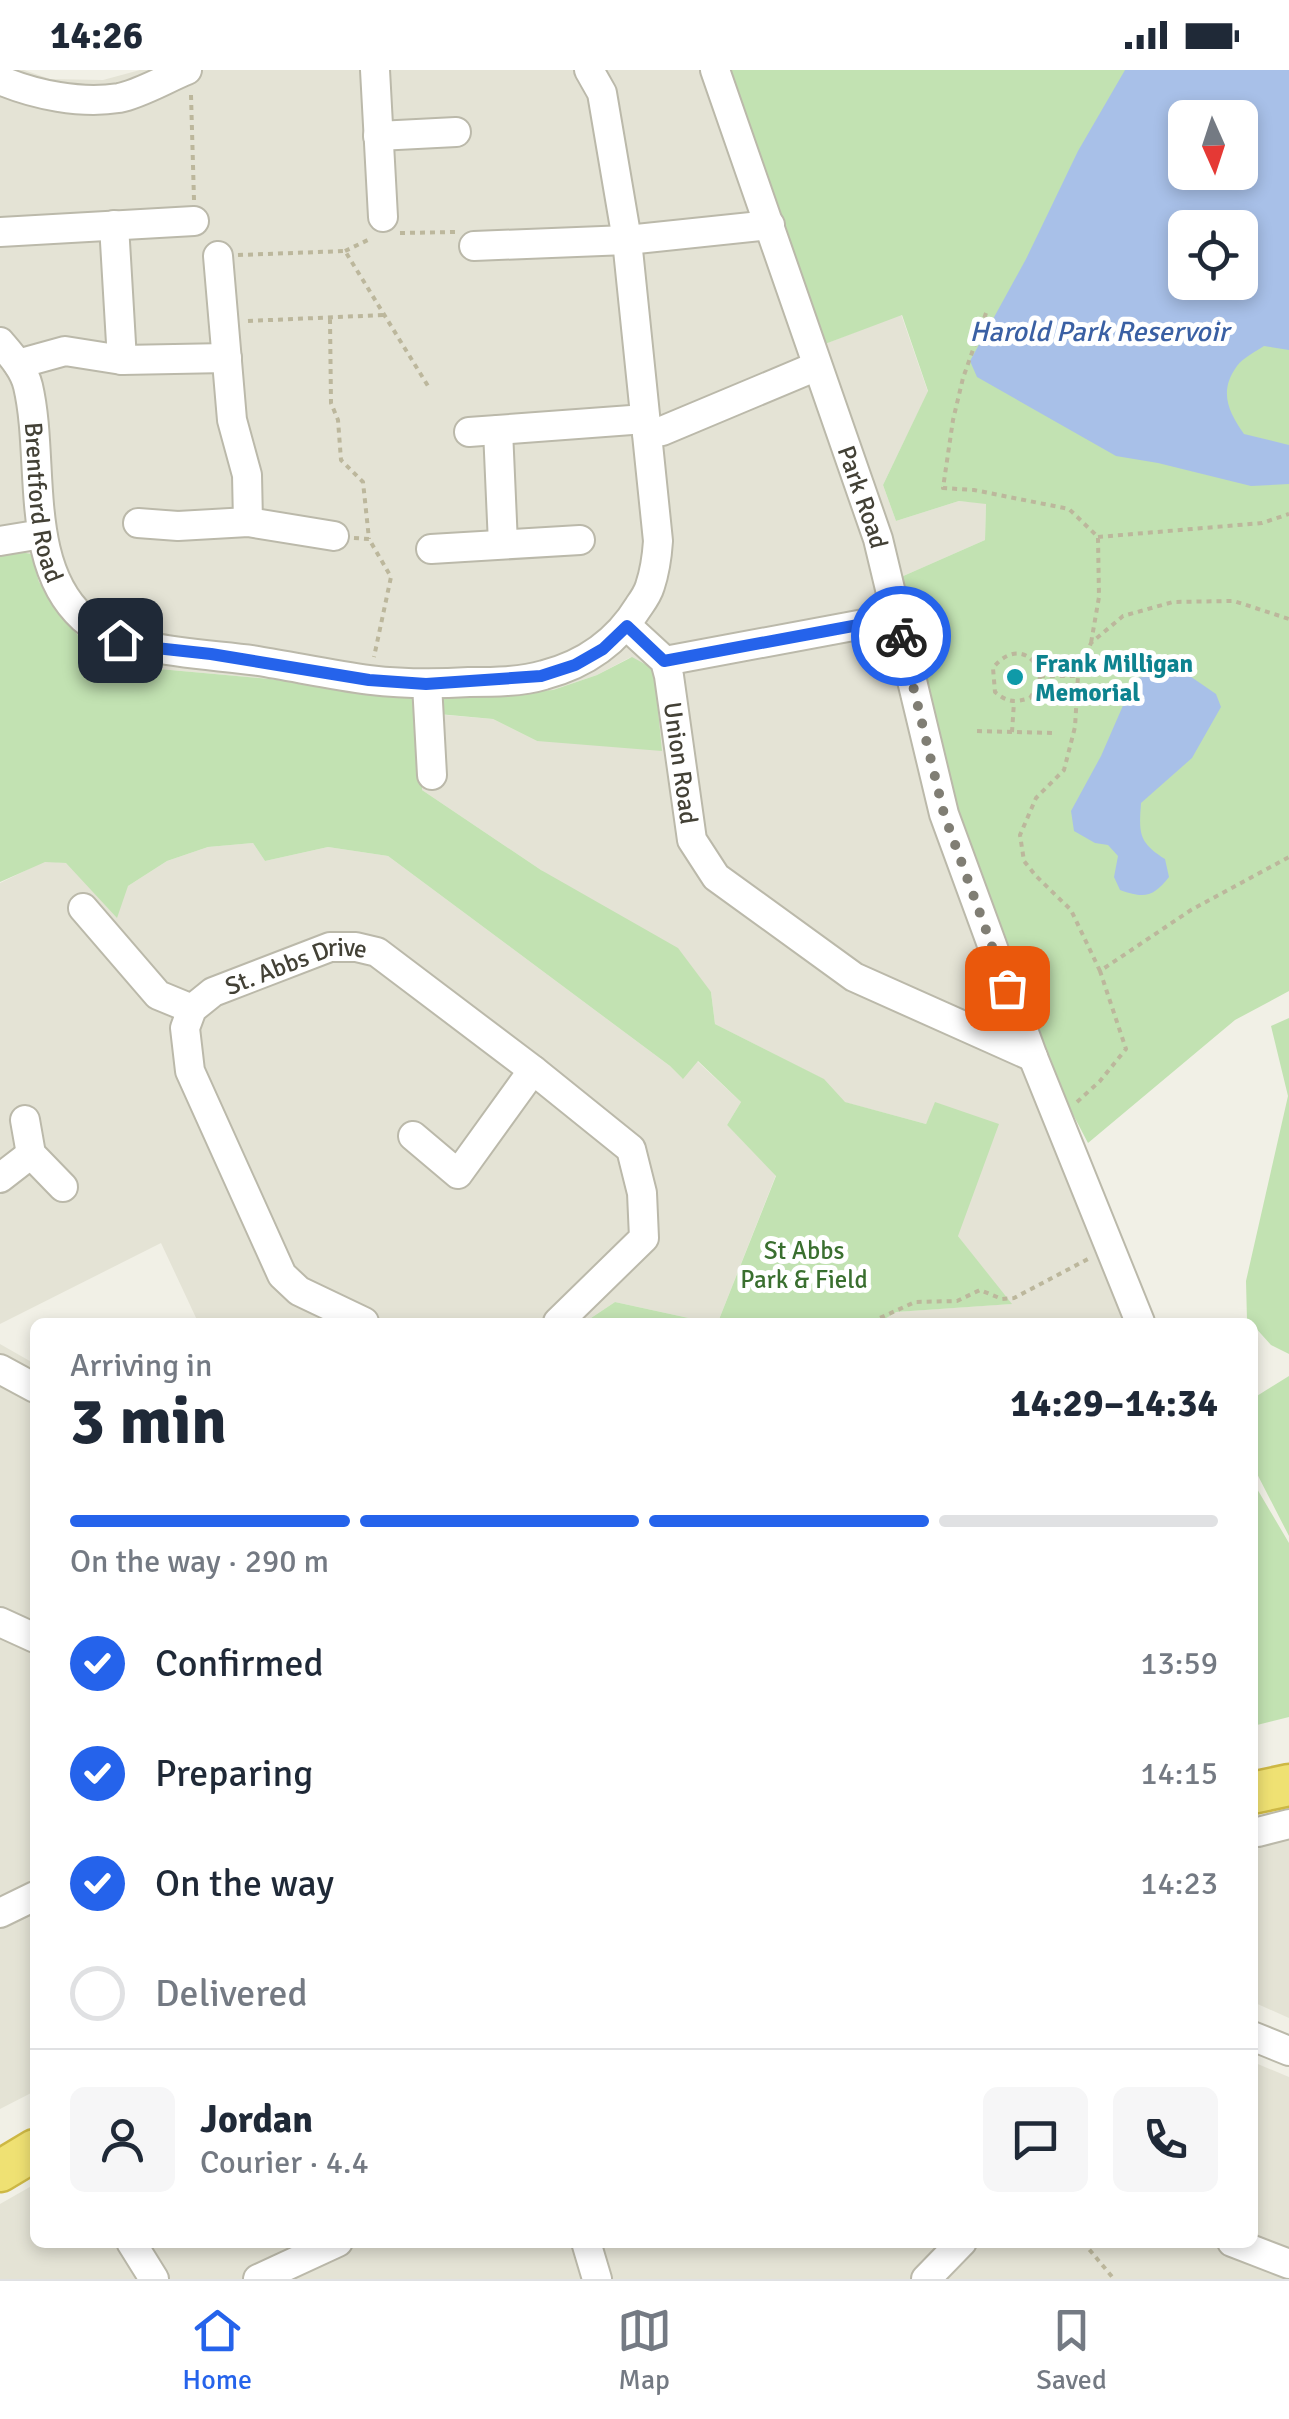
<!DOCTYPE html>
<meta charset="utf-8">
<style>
body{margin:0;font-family:Signika,sans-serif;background:#f6f6f7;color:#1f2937;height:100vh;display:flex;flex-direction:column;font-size:38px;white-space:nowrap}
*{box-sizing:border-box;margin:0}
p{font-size:32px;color:#747a83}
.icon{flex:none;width:55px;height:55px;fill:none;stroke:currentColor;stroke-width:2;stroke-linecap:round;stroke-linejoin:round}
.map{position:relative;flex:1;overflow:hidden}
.drawer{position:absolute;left:30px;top:1248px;width:1228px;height:930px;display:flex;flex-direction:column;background:#fff;border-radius:15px;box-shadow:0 5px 15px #0003}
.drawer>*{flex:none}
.needle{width:65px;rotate:177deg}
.fabs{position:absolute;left:1168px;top:30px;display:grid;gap:20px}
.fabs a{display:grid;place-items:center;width:90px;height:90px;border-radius:15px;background:#fff;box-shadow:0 5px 15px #0003;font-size:50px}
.pin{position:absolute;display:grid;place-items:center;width:85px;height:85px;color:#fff;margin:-42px;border-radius:20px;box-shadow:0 5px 15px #0006}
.courier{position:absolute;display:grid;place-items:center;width:100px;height:100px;margin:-50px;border:8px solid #2563eb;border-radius:50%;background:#fff;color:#222;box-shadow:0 2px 12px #0007}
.summary em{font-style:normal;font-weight:700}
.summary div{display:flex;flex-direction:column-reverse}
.summary{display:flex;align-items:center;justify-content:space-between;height:170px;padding:0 40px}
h1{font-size:65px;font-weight:700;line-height:75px}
.bar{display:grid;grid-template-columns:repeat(4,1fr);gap:15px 10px;align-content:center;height:120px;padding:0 40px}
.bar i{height:12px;border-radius:8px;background:#e0e1e3}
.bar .current{background:#2563eb}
.bar p{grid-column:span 4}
.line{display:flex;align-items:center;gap:25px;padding:0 40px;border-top:2px solid #e0e1e3}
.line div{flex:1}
.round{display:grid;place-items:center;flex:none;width:105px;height:105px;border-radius:15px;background:#f6f6f7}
ol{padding:0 40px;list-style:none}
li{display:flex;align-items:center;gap:30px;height:110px}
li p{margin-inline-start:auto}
li .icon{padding:10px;border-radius:50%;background:#2563eb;color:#fff;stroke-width:4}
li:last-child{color:#747a83}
li i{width:55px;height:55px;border:5px solid #e0e1e3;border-radius:50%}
.status{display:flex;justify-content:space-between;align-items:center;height:70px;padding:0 50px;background:#fff;direction:ltr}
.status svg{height:28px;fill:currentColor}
.tab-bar{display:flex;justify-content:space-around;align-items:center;height:140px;border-top:2px solid #e0e1e3;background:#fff;font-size:28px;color:#747a83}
.tab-bar a{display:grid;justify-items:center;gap:5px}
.tab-bar .current{color:#2563eb}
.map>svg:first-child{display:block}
.residential{fill:#e4e3d5}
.green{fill:#c2e2b2;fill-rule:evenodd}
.water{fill:#a8c0e8;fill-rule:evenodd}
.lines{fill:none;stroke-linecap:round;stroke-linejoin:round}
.minor-casing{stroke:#bbb9aa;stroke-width:32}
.highway-casing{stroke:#cdb844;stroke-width:45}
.path{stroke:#bcb79c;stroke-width:4;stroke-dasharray:5 5;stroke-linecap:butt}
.minor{stroke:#fff;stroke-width:28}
.highway{stroke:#efe173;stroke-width:40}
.done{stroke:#807e74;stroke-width:10;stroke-dasharray:0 18}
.route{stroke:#2563eb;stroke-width:12}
.culture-dot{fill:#0f9aa8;stroke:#fff;stroke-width:4}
.labels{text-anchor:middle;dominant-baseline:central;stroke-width:10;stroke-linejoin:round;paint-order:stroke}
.street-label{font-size:25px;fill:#434136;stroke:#fff}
.culture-label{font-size:25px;font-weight:bold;fill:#0d838f;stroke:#fff;text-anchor:start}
.park-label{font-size:25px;fill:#3a6f2f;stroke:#fff}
.water-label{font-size:28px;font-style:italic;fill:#3a60a4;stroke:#fff}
</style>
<div class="status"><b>14:26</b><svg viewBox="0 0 49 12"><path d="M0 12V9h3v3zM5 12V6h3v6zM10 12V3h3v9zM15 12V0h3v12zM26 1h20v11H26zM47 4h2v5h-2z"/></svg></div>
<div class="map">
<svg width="1289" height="2209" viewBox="0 0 1289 2209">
<rect width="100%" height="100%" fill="#f1f0e6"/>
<!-- residential -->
<path class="residential" d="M 5,0 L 24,0 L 50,9 L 103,10 L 140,0 L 730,0 L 825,274 L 901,244 L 928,322 L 883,415 L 896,451 L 959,431 L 986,433 L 985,470 L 901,507 L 1044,989 L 1152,1252 L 880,1252 L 895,1242 L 1011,1234 L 958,1166 L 936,1032 L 926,1054 L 844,1032 L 823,1009 L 715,954 L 711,922 L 541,800 L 422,720 L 422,643 L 493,649 L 537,671 L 631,587 L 597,605 L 553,620 L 417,629 L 271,609 L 137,597 L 79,567 L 39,512 L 31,484 L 0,480 L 0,11 Z
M 253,773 L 265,791 L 328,777 L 388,786 L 670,996 L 682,1008 L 697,991 L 741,1032 L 727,1055 L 776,1105 L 718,1252 L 707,1252 L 615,1232 L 585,1252 L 198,1252 L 161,1173 L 0,1254 L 0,813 L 45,791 L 66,793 L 128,816 L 167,791 L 208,777 Z
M 0,1274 L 35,1294 L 35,2021 L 0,2039 Z
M 1289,1745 L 1289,1948 L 1253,1932 L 1253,1755 Z
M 1253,1992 L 1289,2007 L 1289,2209 L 0,2209 L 0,2134 L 35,2114 L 35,2172 L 1252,2172 Z"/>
<!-- green -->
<path class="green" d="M 730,0 L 1289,0 L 1289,921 L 1235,950 L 1088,1073 L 1044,989 L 954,737 L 901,507 L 985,470 L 986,434 L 959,431 L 896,451 L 883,415 L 928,321 L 902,245 L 825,274 ZM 1185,48 L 1240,48 L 1240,102 L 1185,102 ZM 1185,158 L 1240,158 L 1240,212 L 1185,212 Z
M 7,479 L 31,484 L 39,512 L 79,567 L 137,597 L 270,609 L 417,629 L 422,643 L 422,720 L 541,800 L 678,878 L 711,922 L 715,954 L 824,1009 L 845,1032 L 926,1054 L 935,1032 L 999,1054 L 958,1166 L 1012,1234 L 896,1242 L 880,1252 L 718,1252 L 776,1106 L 727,1055 L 741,1032 L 698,991 L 683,1009 L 670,996 L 388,786 L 328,777 L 265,791 L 253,773 L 208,777 L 167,791 L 128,816 L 117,848 L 66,793 L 45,792 L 0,812 L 0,480 Z
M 632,587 L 654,599 L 662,681 L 537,671 L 493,649 L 438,644 L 436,628 L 553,620 L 597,605 Z
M 1289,948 L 1289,1284 L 1271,1275 L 1253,1255 L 1252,1252 L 1247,1250 L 1246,1211 L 1288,1026 L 1271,956 Z
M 615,1232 L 707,1252 L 585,1252 Z
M 1289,1306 L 1289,1466 L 1253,1396 L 1252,1329 Z
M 1253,1412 L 1289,1473 L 1289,1647 L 1253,1656 Z"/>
<!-- water -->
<path class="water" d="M 1125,0 L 1289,0 L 1289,280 L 1264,276 C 1255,282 1243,288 1237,296 C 1218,322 1229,342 1244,364 L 1289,375 L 1289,414 L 1251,416 L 1158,393 L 1116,386 L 977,307 L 970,291 L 1026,189 L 1078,81 ZM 1185,48 L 1240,48 L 1240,102 L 1185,102 ZM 1185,158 L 1240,158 L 1240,212 L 1185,212 Z
M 1184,602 L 1216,624 L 1221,637 L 1192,688 L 1141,733 C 1139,763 1138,772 1165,789 L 1169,807 C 1153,827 1145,829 1120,820 L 1114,807 L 1118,786 L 1108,775 L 1095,773 L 1074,761 L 1071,741 L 1101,686 L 1135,608 Z"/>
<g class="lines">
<defs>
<g id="minor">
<path d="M 375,0 L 383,147"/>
<path id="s1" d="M 715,0 L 878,469 L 944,744 L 1033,987 L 1140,1252"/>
<path d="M 0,10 C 35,25 81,34 119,28 C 140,24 167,8 187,0"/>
<path d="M 378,66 L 456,62"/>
<path d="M 114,155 L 122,290"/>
<path d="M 0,162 L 194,151"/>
<path d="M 474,176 L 627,170 L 770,155"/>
<path d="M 218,186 L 232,350 L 247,405 L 248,452"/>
<path id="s2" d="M 0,272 C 11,285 24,299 28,316 C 45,388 23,494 83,548 C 125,584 204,583 258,591 C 295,597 333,605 370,610 C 403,614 436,614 469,612 C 493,612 521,612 544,605 C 586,594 617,572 639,536 C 644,529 648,523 650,516 C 655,501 657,486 658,471 L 627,170 L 602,23 L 589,0"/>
<path d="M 18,294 L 65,281 L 122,290 L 227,288"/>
<path d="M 498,360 L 503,474"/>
<path d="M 469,362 L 645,349"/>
<path d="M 647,363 L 662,361 L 817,296"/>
<path d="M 138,453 L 178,456 L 248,452 L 334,466"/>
<path d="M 0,471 L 42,464"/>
<path d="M 431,479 L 580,470"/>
<path id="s3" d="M 627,556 L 665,591 L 669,606 L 692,770 L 716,807 L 854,907 L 1033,987"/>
<path d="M 665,591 L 896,548"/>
<path d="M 427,614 L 432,705"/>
<path d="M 83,838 L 158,925 L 192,939"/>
<path d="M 25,1050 L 31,1084 L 63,1117"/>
<path d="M 413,1066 L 458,1104 L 533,1000"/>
<path d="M 0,1108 L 31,1084"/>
<path id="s4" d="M 364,1252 L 299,1221 L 282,1205 L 190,1001 L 185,958 L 192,939 L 213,922 L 330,877 L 356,877 L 377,882 L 533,1000 L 631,1079 L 642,1123 L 644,1168 L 558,1252"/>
<path d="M 0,1299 L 35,1318"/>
<path d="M 0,1552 L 35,1568"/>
<path d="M 1258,1762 L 1289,1754"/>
<path d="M 0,1843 L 35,1826"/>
<path d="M 1252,1966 L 1289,1981"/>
<path d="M 131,2172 L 154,2209"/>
<path d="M 586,2172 L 597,2209"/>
<path d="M 1232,2172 L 1289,2194"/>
<path d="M 258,2209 L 338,2172"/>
<path d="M 926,2209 L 962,2172"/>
</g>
<path id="highway" d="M 1252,1723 L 1289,1715
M 0,2101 L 35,2080"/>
</defs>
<!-- minor casing -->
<use href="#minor" class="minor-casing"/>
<!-- highway casing -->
<use href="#highway" class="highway-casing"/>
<!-- path -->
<path class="path" d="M 191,25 L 194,130
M 400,163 L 456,162
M 345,181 L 372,168
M 238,185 L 345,181 L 428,316
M 986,243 L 963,308 L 953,350 L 943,418 L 974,420 L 1069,439 L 1098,467 L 1099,527 L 1091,573
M 330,249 L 331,333 L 338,350 L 341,390 L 363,412 L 369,469
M 248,251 L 384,245
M 1098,467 L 1262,453 L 1289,444
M 354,468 L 369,469 L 391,507 L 374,587
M 1040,606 L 1039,614 L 1030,628 C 1014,633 1007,632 995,622 L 993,598 C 1009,577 1033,578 1040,606 L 1078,606
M 977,661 L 1054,663
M 1012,662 L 1014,632
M 1100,901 L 1071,840 L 1036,806 L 1024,791 L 1020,765 L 1036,728 L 1064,700 L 1075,657 L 1078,606 L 1091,573 L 1123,546 L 1173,532 L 1234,531 L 1289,549
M 1077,1032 L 1100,1011 L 1126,979 L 1100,901 L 1191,840 L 1289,787
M 871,1252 L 915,1232 L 957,1231 L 980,1220 L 1002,1229 L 1014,1228 L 1088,1189
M 1083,2172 L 1114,2209"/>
<!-- minor -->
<use href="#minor" class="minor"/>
<!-- highway -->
<use href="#highway" class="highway"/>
</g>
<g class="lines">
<!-- done -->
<path class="done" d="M 901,566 L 944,744 L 1007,918"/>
<!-- route -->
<path class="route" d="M 120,570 L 156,578 L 211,584 L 369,610 L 426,614 L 541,606 L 575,595 L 603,579 L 627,556 L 664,591 L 896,548 L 901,566"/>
</g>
<!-- markers -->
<circle class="culture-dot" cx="1015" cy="607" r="10"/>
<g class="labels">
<!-- street labels -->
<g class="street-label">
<text stroke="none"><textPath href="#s1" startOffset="452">Park Road</textPath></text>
<text stroke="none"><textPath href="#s2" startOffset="170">Brentford Road</textPath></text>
<text stroke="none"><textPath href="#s3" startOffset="155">Union Road</textPath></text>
<text stroke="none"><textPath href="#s4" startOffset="498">St. Abbs Drive</textPath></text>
</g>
<!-- culture labels -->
<g class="culture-label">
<text x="1035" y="593">Frank Milligan<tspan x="1035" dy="29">Memorial</tspan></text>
</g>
<!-- park labels -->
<g class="park-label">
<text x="804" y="1180">St Abbs<tspan x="804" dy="29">Park &amp; Field</tspan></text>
</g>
<!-- water labels -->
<g class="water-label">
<text x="1099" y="262">Harold Park Reservoir</text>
</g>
</g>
</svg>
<div class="fabs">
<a><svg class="needle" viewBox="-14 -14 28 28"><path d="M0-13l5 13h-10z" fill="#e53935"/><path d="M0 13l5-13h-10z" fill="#747a83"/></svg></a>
<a><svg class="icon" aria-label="locate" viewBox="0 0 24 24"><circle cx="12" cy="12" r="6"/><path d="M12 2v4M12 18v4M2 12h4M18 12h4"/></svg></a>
</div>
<div class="pin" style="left:1007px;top:918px;background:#ea580c"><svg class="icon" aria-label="bag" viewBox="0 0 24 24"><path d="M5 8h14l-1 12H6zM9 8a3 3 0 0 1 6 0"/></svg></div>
<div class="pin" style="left:120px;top:570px;background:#1f2937"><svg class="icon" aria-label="home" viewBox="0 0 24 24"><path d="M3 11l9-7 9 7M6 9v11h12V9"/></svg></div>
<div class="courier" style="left:901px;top:566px"><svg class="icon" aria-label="bike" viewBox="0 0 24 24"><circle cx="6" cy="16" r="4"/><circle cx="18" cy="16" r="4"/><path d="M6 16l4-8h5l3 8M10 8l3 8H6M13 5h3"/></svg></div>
<section class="drawer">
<div class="summary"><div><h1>3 min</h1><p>Arriving in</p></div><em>14:29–14:34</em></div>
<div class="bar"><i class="current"></i><i class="current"></i><i class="current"></i><i></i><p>On the way · 290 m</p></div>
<ol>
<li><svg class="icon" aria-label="check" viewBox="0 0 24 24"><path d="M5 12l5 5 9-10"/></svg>Confirmed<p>13:59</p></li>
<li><svg class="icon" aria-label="check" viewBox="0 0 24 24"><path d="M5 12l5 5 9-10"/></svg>Preparing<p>14:15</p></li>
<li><svg class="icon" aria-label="check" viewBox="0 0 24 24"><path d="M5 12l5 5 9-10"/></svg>On the way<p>14:23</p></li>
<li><i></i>Delivered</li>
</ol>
<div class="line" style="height:180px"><a class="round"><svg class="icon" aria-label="person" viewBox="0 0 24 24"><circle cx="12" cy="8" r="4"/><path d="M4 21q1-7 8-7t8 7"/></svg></a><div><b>Jordan</b><p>Courier · 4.4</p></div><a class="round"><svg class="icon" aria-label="chat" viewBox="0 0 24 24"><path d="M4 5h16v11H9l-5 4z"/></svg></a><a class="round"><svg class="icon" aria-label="phone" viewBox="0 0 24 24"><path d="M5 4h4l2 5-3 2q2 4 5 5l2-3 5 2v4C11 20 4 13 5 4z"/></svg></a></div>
</section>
</div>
<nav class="tab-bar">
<a class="current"><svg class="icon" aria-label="home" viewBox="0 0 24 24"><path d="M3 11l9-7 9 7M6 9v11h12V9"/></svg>Home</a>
<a><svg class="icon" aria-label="map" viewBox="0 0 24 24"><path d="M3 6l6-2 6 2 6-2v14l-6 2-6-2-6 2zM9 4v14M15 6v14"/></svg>Map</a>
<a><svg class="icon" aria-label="saved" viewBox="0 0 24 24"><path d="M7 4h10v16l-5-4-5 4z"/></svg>Saved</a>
</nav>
